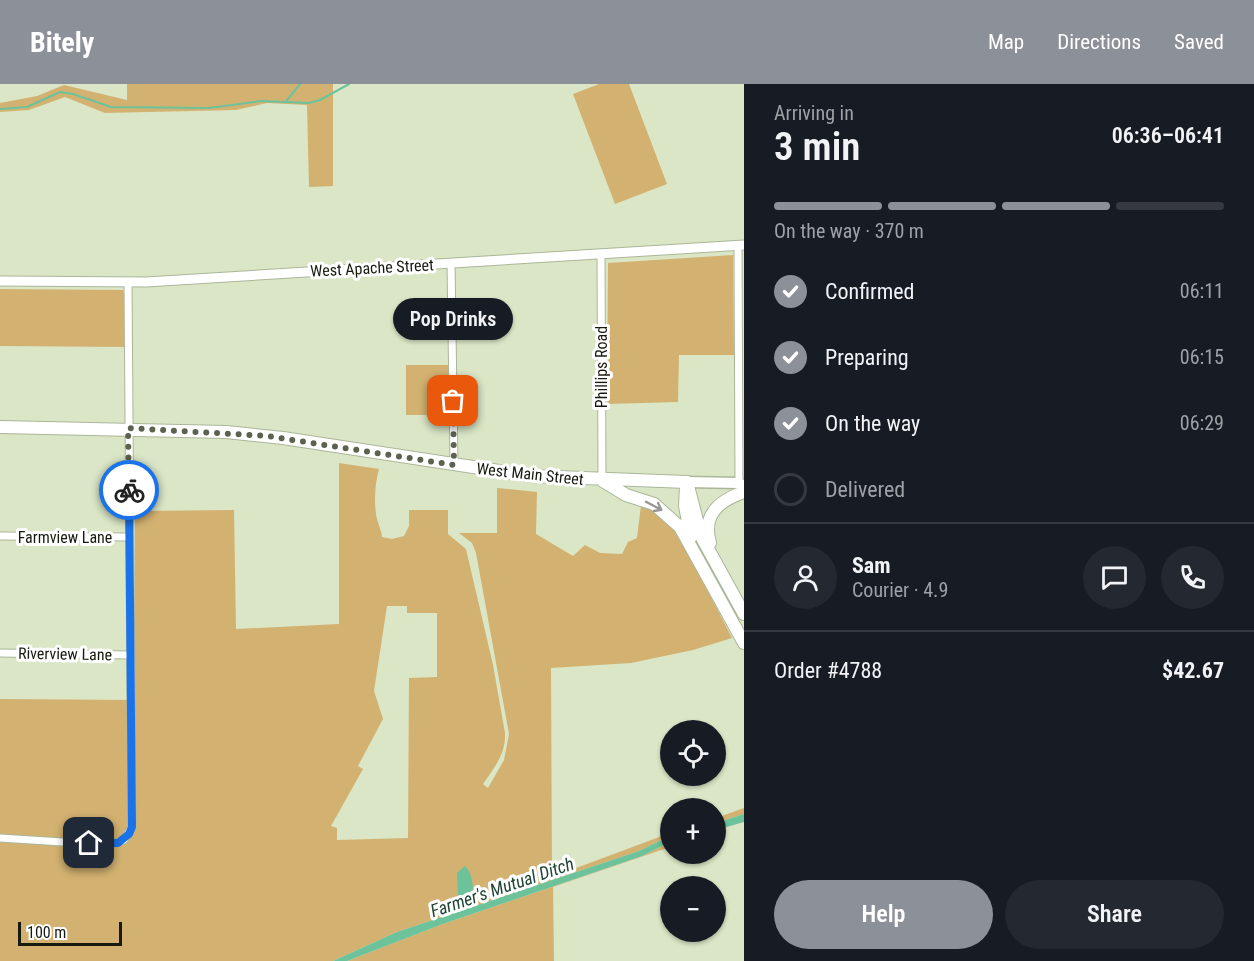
<!DOCTYPE html>
<meta charset="utf-8">
<style>
body{margin:0;font-family:"Roboto Condensed",sans-serif;background:#242831;color:#f1f3f6;height:100vh;display:flex;flex-direction:column;font-size:22px;white-space:nowrap}
*{box-sizing:border-box;margin:0}
p{font-size:20px;color:#9ea1a6}
.icon{flex:none;width:33px;height:33px;fill:none;stroke:currentColor;stroke-width:2;stroke-linecap:round;stroke-linejoin:round}
.map{position:relative;flex:1;overflow:hidden}
.side{display:flex;flex-direction:column;background:#171b24;width:510px}
.side>*{flex:none}
.fabs{position:absolute;left:660px;top:636px;display:grid;gap:12px}
.fabs a{display:grid;place-items:center;width:66px;height:66px;border-radius:50%;background:#171b24;box-shadow:0 2px 4px #0004;font-size:30px}
.scale{position:absolute;left:18px;bottom:15px;width:104px;box-sizing:border-box;padding-left:6px;border:3px solid #171b0f;border-top:0;font-size:16px;line-height:21px;white-space:nowrap;color:#171b0f;-webkit-text-stroke:4px #fff;paint-order:stroke}
.pin{position:absolute;display:grid;place-items:center;width:51px;height:51px;color:#fff;margin:-26px;border-radius:12px;box-shadow:0 3px 9px #0006}
.courier{position:absolute;display:grid;place-items:center;width:60px;height:60px;margin:-30px;border:4px solid #1a73e8;border-radius:50%;background:#fff;color:#222;box-shadow:0 2px 8px #0007}
.bubble{position:absolute;height:42px;border-radius:21px;background:#171b24;box-shadow:0 2px 4px #0004;font-size:20px;font-weight:600;line-height:42px;text-align:center}
.head em{font-style:normal;font-weight:600}
.head div{display:flex;flex-direction:column-reverse}
.head{display:flex;align-items:center;justify-content:space-between;height:102px;padding:0 30px}
h1{font-size:39px;font-weight:600;line-height:45px}
.bar{display:grid;grid-template-columns:repeat(4,1fr);gap:9px 6px;align-content:center;height:72px;padding:0 30px}
.bar i{height:8px;border-radius:4px;background:#363941}
.bar .selected{background:#8c9099}
.bar p{grid-column:span 4}
.line{display:flex;align-items:center;gap:15px;padding:0 30px;border-top:2px solid #363941}
.line div{flex:1}
.round{display:grid;place-items:center;flex:none;width:63px;height:63px;border-radius:32px;background:#242831}
ol{padding:0 30px;list-style:none}
li{display:flex;align-items:center;gap:18px;height:66px}
li p{margin-inline-start:auto}
li .icon{padding:6px;border-radius:50%;background:#8c9099;color:#fff;stroke-width:4}
li:last-child{color:#9ea1a6}
li i{width:33px;height:33px;border:3px solid #363941;border-radius:50%}
.action{display:flex;gap:12px;margin-top:auto;padding:12px 30px}
.action a{flex:1;height:69px;border-radius:36px;background:#8c9099;color:#fff;font-size:24px;font-weight:600;line-height:69px;text-align:center}
.action a+a{background:#242831;color:#f1f3f6}
header{display:flex;align-items:center;gap:36px;box-sizing:border-box;height:84px;padding:0 30px;background:#8c9099;color:#fff}
header strong{font-size:28px}
nav{display:flex;gap:33px;margin-inline-start:auto;font-size:21px}
main{display:flex;flex:1;min-height:0}
.map>svg:first-child{display:block}
.green{fill:#d3b271;fill-rule:evenodd}
.water{fill:#6bc29b}
.lines{fill:none;stroke-linecap:round;stroke-linejoin:round}
.stream{stroke:#6bc29b;stroke-width:2}
.minor-casing{stroke:#abb698;stroke-width:9}
.secondary-casing{stroke:#abb698;stroke-width:11}
.primary-casing{stroke:#abb698;stroke-width:13}
.trunk-casing{stroke:#abb698;stroke-width:14}
.minor{stroke:#fff;stroke-width:7}
.secondary{stroke:#fff;stroke-width:9}
.primary{stroke:#fff;stroke-width:10}
.trunk{stroke:#fff;stroke-width:12}
.oneway{stroke:#979893}
.done{stroke:#5b624f;stroke-width:6;stroke-dasharray:0 10.8}
.route{stroke:#1a73e8;stroke-width:8}
.labels{text-anchor:middle;dominant-baseline:central;stroke-width:6;stroke-linejoin:round;paint-order:stroke}
.street-label{font-size:16px;fill:#171b0f;stroke:#fff}
.water-label{font-size:18px;font-style:italic;fill:#1f4635;stroke:#fff}
</style>
<header>
<strong>Bitely</strong>
<nav><a>Map</a><a>Directions</a><a>Saved</a></nav>
</header>
<main>
<div class="map">
<svg width="744" height="877" viewBox="0 0 744 877">
<rect width="100%" height="100%" fill="#dae6c6"/>
<!-- green -->
<path class="green" d="M 127,0 L 333,0 L 333,102 L 309,103 L 307,21 L 267,19 L 236,26 L 105,29 L 65,13 L 29,26 L 0,28 L 0,19 L 37,12 L 64,1 L 127,16 Z
M 599,0 L 629,0 L 667,100 L 615,120 L 573,10 Z
M 733,171 L 734,271 L 679,271 L 678,318 L 607,320 L 608,179 Z
M 0,205 L 123,206 L 125,211 L 125,263 L 0,262 Z
M 406,281 L 448,281 L 448,331 L 406,331 Z
M 339,379 L 379,385 C 375,400 374,415 376,430 C 377,438 381,444 382,453 L 392,455 L 404,452 L 409,442 L 409,426 L 448,426 L 448,450 L 466,465 L 493,581 L 505,649 C 506,670 494,684 483,700 L 488,704 L 504,676 L 509,650 L 476,469 L 472,459 L 459,449 L 497,449 L 497,404 L 537,408 L 536,450 L 573,472 L 585,461 L 600,469 L 622,470 L 628,458 L 637,454 L 641,421 L 655,426 L 675,443 L 732,554 L 693,566 L 631,579 L 551,584 L 552,793 L 670,749 L 670,752 L 639,767 L 397,848 L 333,877 L 0,877 L 0,615 L 135,616 L 135,427 L 234,426 L 236,545 L 339,540 ZM 387,522 L 407,522 L 407,529 L 437,529 L 437,593 L 409,594 L 408,754 L 337,756 L 337,744 L 331,742 L 363,685 L 358,682 L 383,635 L 374,607 Z
M 744,724 L 744,730 L 716,739 L 716,734 Z
M 670,758 L 670,763 L 553,803 L 554,877 L 347,877 L 440,841 L 642,772 Z"/>
<!-- water -->
<path class="water" d="M 744,730 L 744,738 L 716,746 L 716,739 Z
M 670,752 L 670,758 L 642,772 L 440,841 L 347,877 L 333,877 L 397,848 L 639,767 Z
M 465,782 C 473,789 474,806 472,816 L 464,819 L 458,814 L 457,789 Z"/>
<g class="lines">
<!-- stream -->
<path class="stream" d="M 287,16 L 300,0
M 0,25 L 27,23 L 60,8 L 73,10 L 111,23 L 209,24 L 261,17 L 309,19 L 320,16 L 349,0"/>
<defs>
<path id="minor" d="M 738,162 L 739,399
M 601,170 L 602,396
M 451,179 L 454,381
M 0,452 L 129,453
M 0,569 L 130,571
M 0,754 L 109,761 L 124,756 L 132,743 L 128,198"/>
<path id="secondary" d="M 0,197 L 146,198 L 744,161"/>
<path id="primary" d="M 687,398 L 739,399 L 744,402"/>
<path id="trunk" d="M 0,343 L 226,348 L 283,354 L 532,392 L 687,398
M 603,397 L 626,411 L 654,420 L 680,443 L 744,559
M 687,398 L 701,452 L 744,530
M 686,402 L 685,422 L 691,453
M 710,459 C 702,431 718,417 744,408"/>
</defs>
<!-- minor casing -->
<use href="#minor" class="minor-casing"/>
<!-- secondary casing -->
<use href="#secondary" class="secondary-casing"/>
<!-- primary casing -->
<use href="#primary" class="primary-casing"/>
<!-- trunk casing -->
<use href="#trunk" class="trunk-casing"/>
<!-- minor -->
<use href="#minor" class="minor"/>
<!-- secondary -->
<use href="#secondary" class="secondary"/>
<!-- primary -->
<use href="#primary" class="primary"/>
<!-- trunk -->
<use href="#trunk" class="trunk"/>
</g>
<!-- one-way arrows -->
<defs><path id="oneway-shaft" d="M-6 0H5M1.5-3L5.5 0L1.5 3" fill="none" stroke-width="1.6" stroke-linecap="round" stroke-linejoin="round" transform="scale(1.5)"/></defs>
<use class="oneway" href="#oneway-shaft" transform="translate(654 422) rotate(28)"/>
<g class="lines">
<!-- done -->
<path class="done" d="M 129,406 L 128,344 L 267,352 L 454,381 L 453,317"/>
<!-- route -->
<path class="route" d="M 89,759 L 118,759 L 129,750 L 132,743 L 129,406"/>
</g>
<g class="labels">
<!-- street labels -->
<g class="street-label">
<text transform="translate(372 184) rotate(-3)">West Apache Street</text>
<text transform="translate(601 283) rotate(-90)">Phillips Road</text>
<text transform="translate(530 390) rotate(6)">West Main Street</text>
<text x="65" y="453">Farmview Lane</text>
<text transform="translate(65 570) rotate(1)">Riverview Lane</text>
</g>
<!-- water labels -->
<g class="water-label">
<text transform="translate(502 803) rotate(-19)">Farmer's Mutual Ditch</text>
</g>
</g>
</svg>
<div class="fabs">
<a><svg class="icon" aria-label="locate" viewBox="0 0 24 24"><circle cx="12" cy="12" r="6"/><path d="M12 2v4M12 18v4M2 12h4M18 12h4"/></svg></a>
<a>+</a>
<a>−</a>
</div>
<div class="scale">100 m</div>
<div class="pin" style="left:453px;top:317px;background:#ea580c"><svg class="icon" aria-label="bag" viewBox="0 0 24 24"><path d="M5 8h14l-1 12H6zM9 8a3 3 0 0 1 6 0"/></svg></div>
<div class="pin" style="left:89px;top:759px;background:#1f2937"><svg class="icon" aria-label="home" viewBox="0 0 24 24"><path d="M3 11l9-7 9 7M6 9v11h12V9"/></svg></div>
<div class="courier" style="left:129px;top:406px"><svg class="icon" aria-label="bike" viewBox="0 0 24 24"><circle cx="6" cy="16" r="4"/><circle cx="18" cy="16" r="4"/><path d="M6 16l4-8h5l3 8M10 8l3 8H6M13 5h3"/></svg></div>
<div class="bubble" style="left:393px;top:214px;width:120px">Pop Drinks</div>
</div>
<section class="side">
<div class="head"><div><h1>3 min</h1><p>Arriving in</p></div><em>06:36–06:41</em></div>
<div class="bar"><i class="selected"></i><i class="selected"></i><i class="selected"></i><i></i><p>On the way · 370 m</p></div>
<ol>
<li><svg class="icon" aria-label="check" viewBox="0 0 24 24"><path d="M5 12l5 5 9-10"/></svg>Confirmed<p>06:11</p></li>
<li><svg class="icon" aria-label="check" viewBox="0 0 24 24"><path d="M5 12l5 5 9-10"/></svg>Preparing<p>06:15</p></li>
<li><svg class="icon" aria-label="check" viewBox="0 0 24 24"><path d="M5 12l5 5 9-10"/></svg>On the way<p>06:29</p></li>
<li><i></i>Delivered</li>
</ol>
<div class="line" style="height:108px"><a class="round"><svg class="icon" aria-label="person" viewBox="0 0 24 24"><circle cx="12" cy="8" r="4"/><path d="M4 21q1-7 8-7t8 7"/></svg></a><div><b>Sam</b><p>Courier · 4.9</p></div><a class="round"><svg class="icon" aria-label="chat" viewBox="0 0 24 24"><path d="M4 5h16v11H9l-5 4z"/></svg></a><a class="round"><svg class="icon" aria-label="phone" viewBox="0 0 24 24"><path d="M5 4h4l2 5-3 2q2 4 5 5l2-3 5 2v4C11 20 4 13 5 4z"/></svg></a></div>
<div class="line" style="height:78px"><div>Order #4788</div><b>$42.67</b></div>
<div class="action"><a>Help</a><a>Share</a></div>
</section>
</main>
